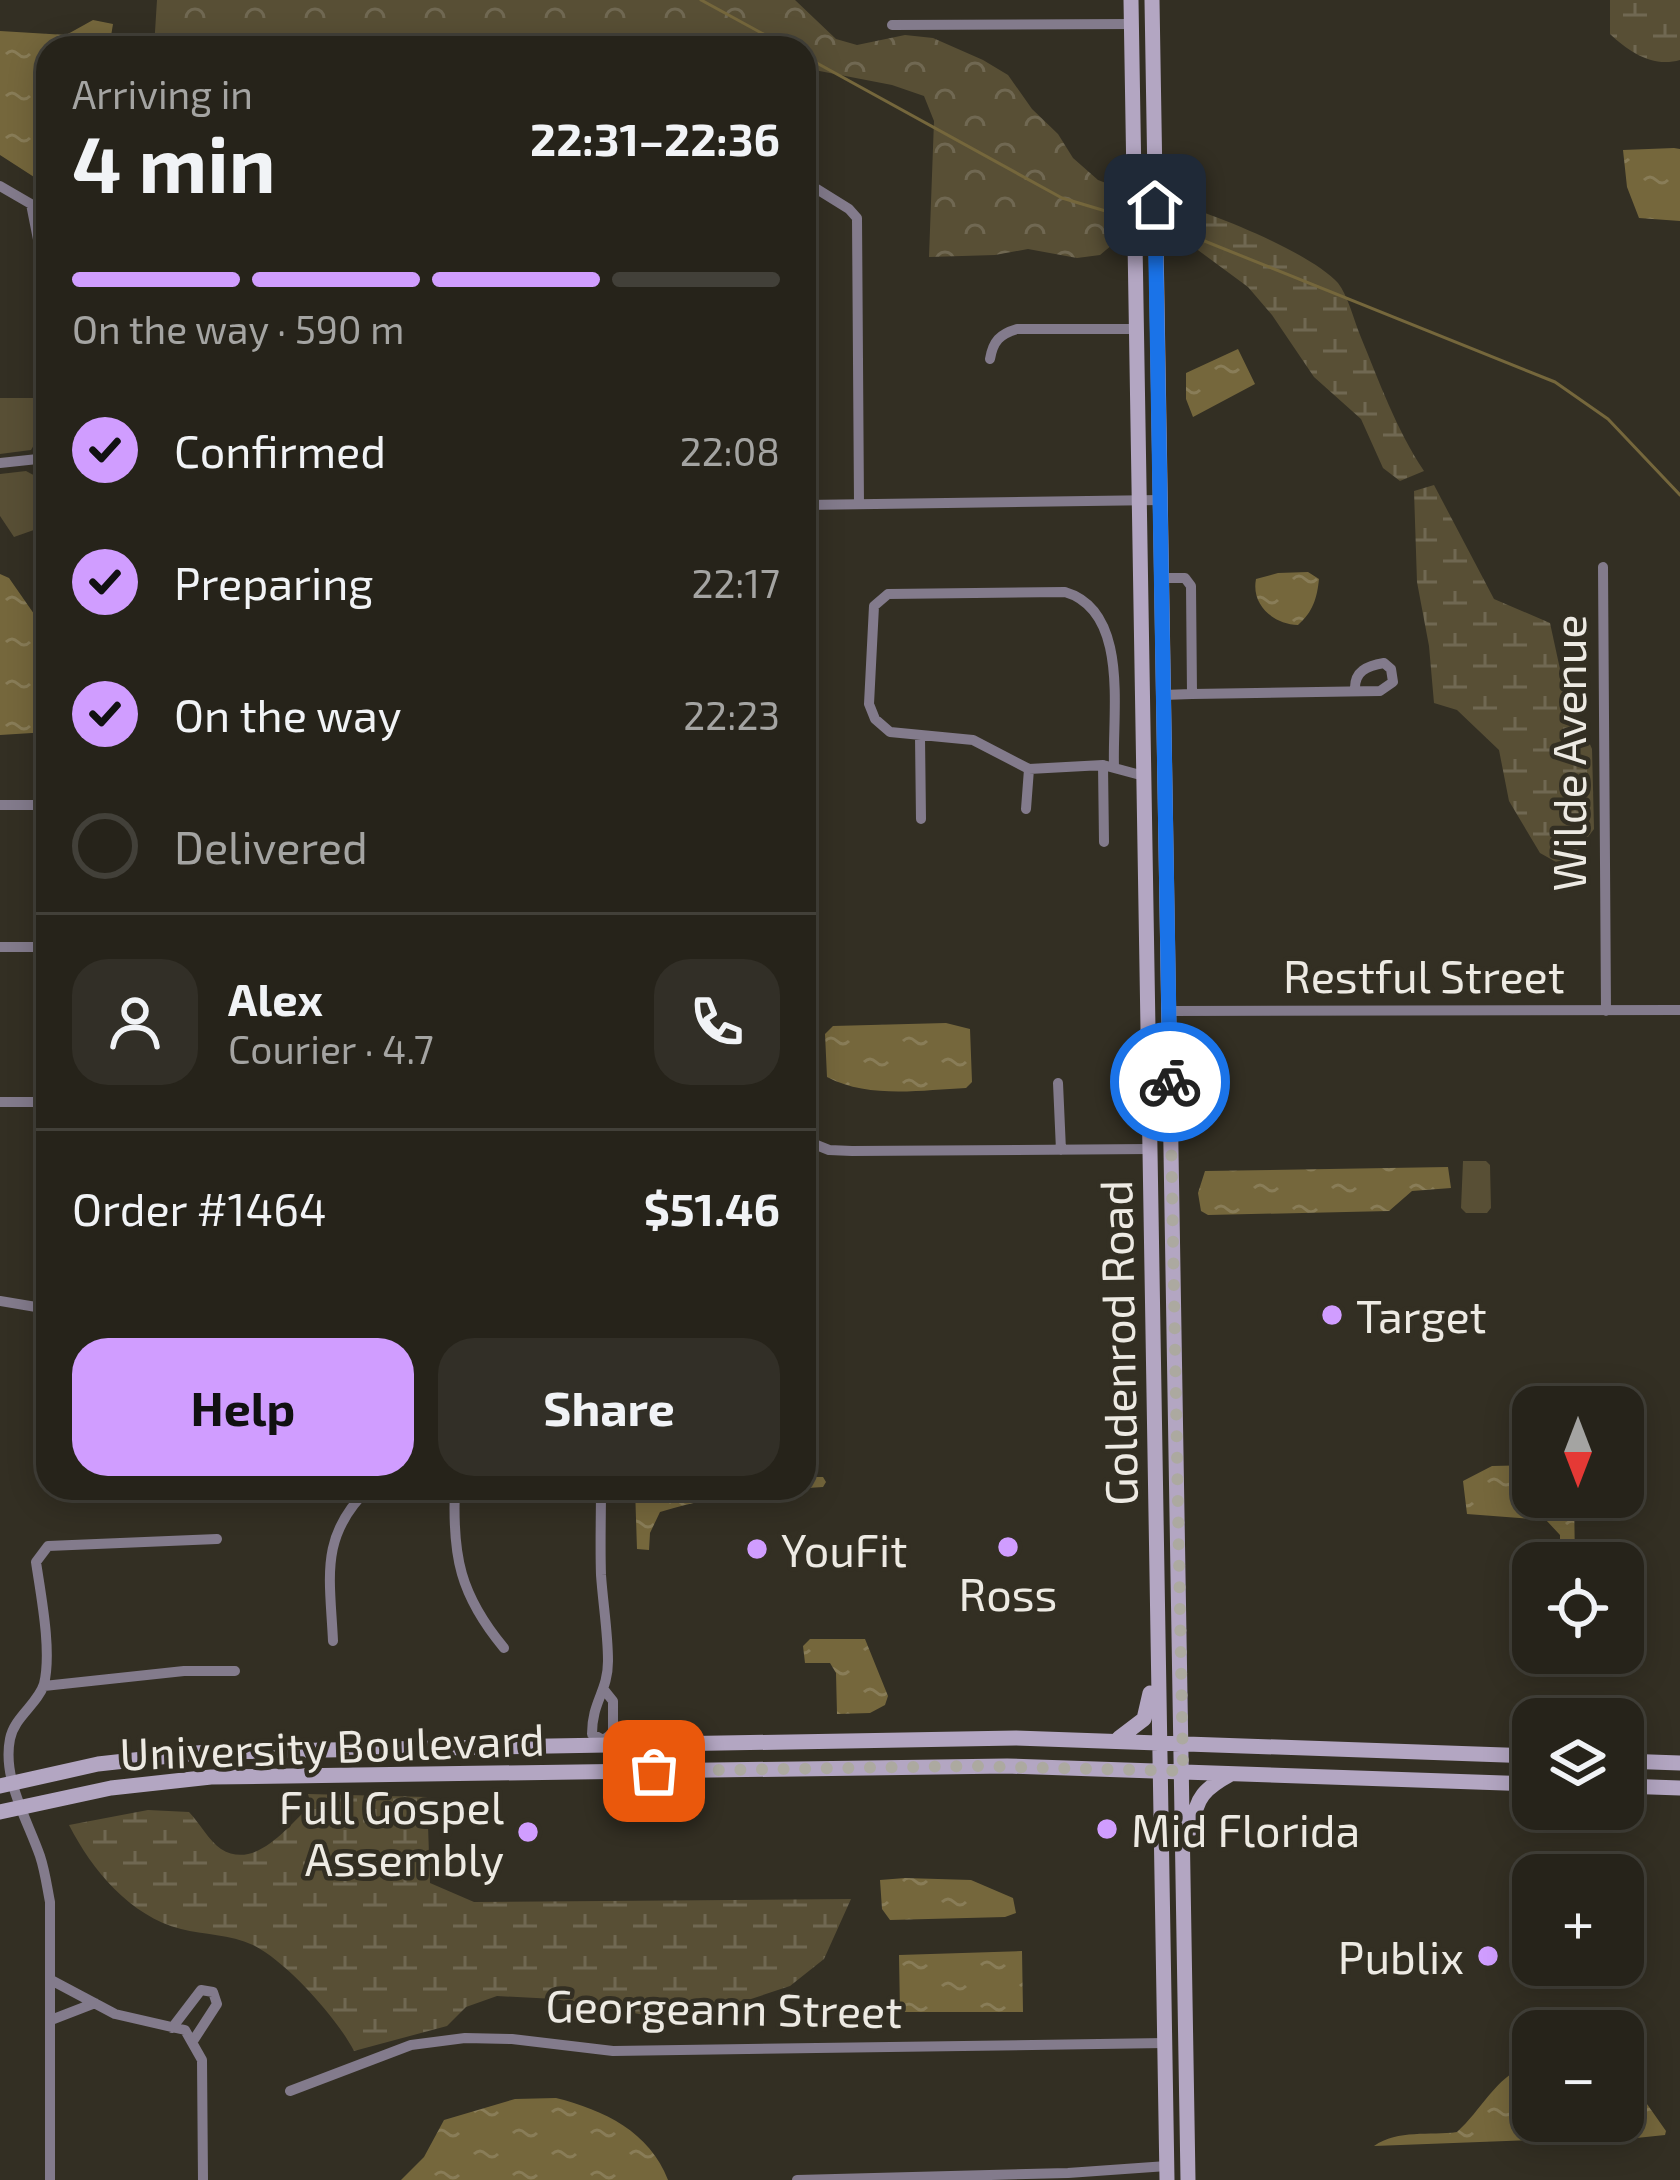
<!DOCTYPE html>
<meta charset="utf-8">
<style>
body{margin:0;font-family:"Exo 2",sans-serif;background:#322f27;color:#f1f3f6;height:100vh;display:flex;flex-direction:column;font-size:45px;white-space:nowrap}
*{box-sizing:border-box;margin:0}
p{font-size:39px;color:#a4a4a2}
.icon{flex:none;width:66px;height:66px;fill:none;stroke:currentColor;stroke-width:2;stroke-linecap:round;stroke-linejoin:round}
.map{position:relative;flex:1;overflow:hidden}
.side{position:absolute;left:36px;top:36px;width:780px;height:1464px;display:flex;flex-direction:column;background:#26231a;border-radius:36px;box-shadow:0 6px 30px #0003,0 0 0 3px #424039}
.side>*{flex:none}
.needle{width:78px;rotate:180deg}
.controls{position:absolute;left:1512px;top:1386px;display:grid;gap:24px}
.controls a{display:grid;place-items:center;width:132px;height:132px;border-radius:24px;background:#26231a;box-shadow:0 6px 30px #0003,0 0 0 3px #424039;font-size:60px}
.pin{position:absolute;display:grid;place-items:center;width:102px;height:102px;color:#fff;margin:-51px;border-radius:24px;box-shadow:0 6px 18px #0006}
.courier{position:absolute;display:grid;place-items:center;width:120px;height:120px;margin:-60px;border:9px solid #1a73e8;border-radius:50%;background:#fff;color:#222;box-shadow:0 3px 15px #0007}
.overview em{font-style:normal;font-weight:700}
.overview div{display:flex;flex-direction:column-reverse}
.overview{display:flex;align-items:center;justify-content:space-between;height:204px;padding:0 36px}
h1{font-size:78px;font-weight:700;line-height:90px}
.bar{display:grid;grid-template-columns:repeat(4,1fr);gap:18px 12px;align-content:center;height:144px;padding:0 36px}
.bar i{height:15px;border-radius:9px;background:#424039}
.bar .selected{background:#d09dff}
.bar p{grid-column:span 4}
.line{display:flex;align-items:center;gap:30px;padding:0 36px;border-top:3px solid #424039}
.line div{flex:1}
.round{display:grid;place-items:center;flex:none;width:126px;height:126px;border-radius:36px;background:#322f27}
ol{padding:0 36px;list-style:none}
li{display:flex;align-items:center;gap:36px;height:132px}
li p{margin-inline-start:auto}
li .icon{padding:12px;border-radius:50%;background:#d09dff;color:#111;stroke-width:4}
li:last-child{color:#a4a4a2}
li i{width:66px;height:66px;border:6px solid #424039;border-radius:50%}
.primary-button{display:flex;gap:24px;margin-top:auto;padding:24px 36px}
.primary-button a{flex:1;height:138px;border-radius:36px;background:#d09dff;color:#111;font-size:48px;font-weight:700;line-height:138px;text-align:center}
.primary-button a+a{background:#322f27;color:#f1f3f6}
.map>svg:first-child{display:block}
.forest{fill:url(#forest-crowns)}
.wetland{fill:url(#wetland-marsh)}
.park{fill:#584f35}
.water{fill:url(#water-ripples)}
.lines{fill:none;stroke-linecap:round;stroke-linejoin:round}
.stream{stroke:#75673c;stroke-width:3}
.street{stroke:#837b8c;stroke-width:10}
.secondary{stroke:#b3a6c2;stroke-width:15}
.done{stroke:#aca9a0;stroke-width:12;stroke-dasharray:0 21.6}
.route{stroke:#1a73e8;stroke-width:15}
.poi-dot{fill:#d09dff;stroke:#332f23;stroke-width:4.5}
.labels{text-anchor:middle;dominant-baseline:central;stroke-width:9;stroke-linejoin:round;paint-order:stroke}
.street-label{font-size:45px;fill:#edeae3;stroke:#332f23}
.poi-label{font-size:45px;fill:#edeae3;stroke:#332f23;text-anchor:start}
</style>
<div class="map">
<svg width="1680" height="2180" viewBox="0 0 1680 2180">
<defs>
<pattern id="forest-crowns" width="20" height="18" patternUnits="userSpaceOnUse" patternTransform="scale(3)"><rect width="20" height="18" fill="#584f35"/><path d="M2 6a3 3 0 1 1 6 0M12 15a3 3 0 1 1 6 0" fill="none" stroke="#706852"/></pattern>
<pattern id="wetland-marsh" width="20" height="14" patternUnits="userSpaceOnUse" patternTransform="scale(3)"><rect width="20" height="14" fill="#584f35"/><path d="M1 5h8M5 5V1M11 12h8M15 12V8" fill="none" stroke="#706852"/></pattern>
<pattern id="water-ripples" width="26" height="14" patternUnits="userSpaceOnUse" patternTransform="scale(3)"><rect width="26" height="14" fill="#75673c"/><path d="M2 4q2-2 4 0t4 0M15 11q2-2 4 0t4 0" fill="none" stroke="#897d58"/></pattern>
</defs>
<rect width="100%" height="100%" fill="#332f23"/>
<!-- forest -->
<path class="forest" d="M 157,0 L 795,0 L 836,39 L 857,45 L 905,35 L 933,38 L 983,60 L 1008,75 L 1032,109 L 1058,134 L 1073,158 L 1098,180 L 1140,196 L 1137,224 L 1100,255 L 1077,258 L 1028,249 L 995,255 L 929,257 L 934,121 L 924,96 L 892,85 L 804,68 L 804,48 L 154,48 Z"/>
<!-- wetland -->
<path class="wetland" d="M 1610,0 L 1680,0 L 1680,60 C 1653,68 1629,52 1610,34 Z
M 1160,199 C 1203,209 1309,251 1338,283 C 1348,296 1354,320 1360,335 C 1379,381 1396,429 1424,471 L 1400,481 L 1383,468 L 1361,419 L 1314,377 L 1272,315 L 1248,287 L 1187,242 L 1158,232 Z
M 1434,485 L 1494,599 L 1550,623 L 1563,683 L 1592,749 L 1594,829 L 1565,867 L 1540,853 L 1509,801 L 1499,750 L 1457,710 L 1434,703 L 1429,646 L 1417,582 L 1414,491 Z
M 308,1794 L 427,1797 L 430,1883 L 474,1902 L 851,1899 L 824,1959 L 790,1986 L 748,2000 L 656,2017 L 555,1999 L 497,1996 L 466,2007 L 447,2026 L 354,2051 C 337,2018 286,1961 253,1945 C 230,1934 204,1935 181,1929 C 130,1916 92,1870 69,1825 L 148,1810 L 189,1812 C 199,1822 209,1841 221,1849 C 256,1871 289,1825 311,1805 Z"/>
<!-- park -->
<path class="park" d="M 0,398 L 38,398 L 37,440 L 31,450 L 0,454 Z
M 26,471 L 41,479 L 48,503 L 48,525 L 14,537 L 0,516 L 0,474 Z
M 1463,1161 L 1486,1161 L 1490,1165 L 1491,1208 L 1487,1213 L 1466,1213 L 1461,1208 Z"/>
<!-- water -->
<path class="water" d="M 93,20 L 113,24 L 109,48 L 48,48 L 48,186 L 0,155 L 0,31 L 66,35 Z
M 1674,148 L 1680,149 L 1680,221 L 1639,218 L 1627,187 L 1623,150 Z
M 1238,349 L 1255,384 L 1193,417 L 1186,399 L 1186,373 Z
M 1308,572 L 1319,579 C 1317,598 1313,612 1298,625 C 1273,624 1251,605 1256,579 L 1278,573 Z
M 0,574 L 9,578 L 48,634 L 48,732 L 0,735 Z
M 946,1023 L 970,1029 L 972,1082 L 966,1088 C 921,1090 869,1099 827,1077 L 825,1034 L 833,1026 Z
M 1448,1167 L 1451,1188 L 1412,1191 L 1389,1211 L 1208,1215 L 1201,1211 L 1198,1193 L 1205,1171 Z
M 1492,1466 L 1533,1465 L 1533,1497 L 1574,1497 L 1575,1563 L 1560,1563 L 1560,1535 L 1546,1520 L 1467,1514 L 1463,1481 Z
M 804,1477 L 823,1477 L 826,1482 L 823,1487 C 767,1490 714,1495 660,1512 L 650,1533 L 649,1550 L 637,1549 L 635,1488 L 804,1488 Z
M 810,1639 L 865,1639 L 888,1696 L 885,1705 L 870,1713 L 837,1714 L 836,1673 L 830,1663 L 805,1663 L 803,1646 Z
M 905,1878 L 971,1880 L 1013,1898 L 1016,1913 L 1005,1917 L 890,1920 L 882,1909 L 880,1880 Z
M 1022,1951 L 1023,2012 L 900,2012 L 899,1955 Z
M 1533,2064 L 1533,2121 L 1623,2121 L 1623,2070 L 1666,2131 L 1665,2135 L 1598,2142 L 1587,2138 L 1374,2146 C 1398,2129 1430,2136 1457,2132 C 1483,2109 1498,2072 1533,2064 Z
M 556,2098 C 604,2110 650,2132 668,2180 L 401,2180 L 424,2157 L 444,2120 L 515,2099 Z"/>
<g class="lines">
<!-- stream -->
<path class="stream" d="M 701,0 L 789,48
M 804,56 L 1062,198 L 1129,218
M 1161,227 L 1197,238 L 1555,382 L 1608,419 L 1680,495"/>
<!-- street -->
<path class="street" d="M 892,25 L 1131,24
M 804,181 L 849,209 L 857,218 L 859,504
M 0,186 L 31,204 L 48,228
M 31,204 L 48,290
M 990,359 C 993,341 1000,334 1017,329 L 1137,329
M 48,434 L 48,461
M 0,463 L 47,458
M 804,505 L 1160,500
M 1603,567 L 1606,1011
M 1161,578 L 1185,578 L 1191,586 L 1192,694 L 1163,695
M 1192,694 L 1380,691 L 1393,682 L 1391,669 L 1384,663 C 1367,666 1354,671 1355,690
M 920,737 L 921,819
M 1103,765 L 1104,842
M 1114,766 C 1112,713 1130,611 1065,592 L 888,594 L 874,606 L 869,704 L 875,719 L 890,732 L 973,740 L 1029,769 L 1103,765 L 1144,776
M 0,805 L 48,805
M 1026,809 L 1029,769
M 0,947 L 48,947
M 1169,1011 L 1680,1010
M 1058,1083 L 1061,1150
M 0,1102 L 48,1102
M 804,1140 L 829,1150 L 852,1151 L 1150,1149
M 0,1301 L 48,1309
M 455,1488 C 452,1556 460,1595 504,1648
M 601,1488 C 601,1517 600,1546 601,1575 C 603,1604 608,1633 608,1661 C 608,1692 592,1701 592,1734 L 603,1740 L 604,1747
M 333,1641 C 330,1577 319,1536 369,1488
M 44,1686 L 184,1671 L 235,1671
M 603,1740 L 613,1733 L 613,1701 L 605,1691
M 51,1980 L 115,2014 L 185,2030 L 202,2060 L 203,2180
M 51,2020 L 95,2003
M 172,2028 L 201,1990 L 213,1992 L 217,2004 L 193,2041
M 290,2091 L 411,2045 L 465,2038 L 512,2039 L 613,2051 L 1165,2043
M 50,2180 L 50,1902 C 47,1887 45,1871 40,1856 C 28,1821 2,1779 10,1739 C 14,1717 38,1704 44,1684 C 52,1651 41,1596 36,1562 L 48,1546 L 217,1539
M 797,2180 L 1068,2173 L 1167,2166"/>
<!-- secondary -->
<path class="secondary" d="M 1131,0 L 1167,2180
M 1152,0 L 1188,2180
M 1119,1738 L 1144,1719 L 1150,1693
M 1623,1761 L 1680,1763
M 0,1786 L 98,1764 L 206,1752 L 1016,1738 L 1533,1756
M 1623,1786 L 1680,1788
M 0,1812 L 111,1788 L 211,1777 L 1007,1766 L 1533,1784
M 1194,1828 C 1193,1798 1207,1787 1231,1774"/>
</g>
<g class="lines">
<!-- done -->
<path class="done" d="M 654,1771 L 973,1766 L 1183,1771 L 1170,1082"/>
<!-- route -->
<path class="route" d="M 1155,205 L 1170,1082"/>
</g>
<!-- markers -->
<g class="poi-dot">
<circle cx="1332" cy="1315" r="12"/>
<circle cx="1008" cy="1547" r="12"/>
<circle cx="757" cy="1549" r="12"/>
<circle cx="1107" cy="1829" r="12"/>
<circle cx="528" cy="1832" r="12"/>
<circle cx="1488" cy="1956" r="12"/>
</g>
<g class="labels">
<!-- street labels -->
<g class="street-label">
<text transform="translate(1568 753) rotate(-90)">Wilde Avenue</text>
<text x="1424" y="975">Restful Street</text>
<text transform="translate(1117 1343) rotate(-91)">Goldenrod Road</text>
<text transform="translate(332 1745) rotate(-2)">University Boulevard</text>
<text transform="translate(724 2007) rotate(1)">Georgeann Street</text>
</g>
<!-- poi labels -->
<g class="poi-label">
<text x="1356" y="1315">Target</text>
<text x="781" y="1549">YouFit</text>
<text x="1008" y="1593" text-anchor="middle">Ross</text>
<text x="504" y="1806" text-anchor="end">Full Gospel<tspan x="504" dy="52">Assembly</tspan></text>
<text x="1131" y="1829">Mid Florida</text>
<text x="1464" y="1956" text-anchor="end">Publix</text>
</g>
</g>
</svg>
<div class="controls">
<a><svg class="needle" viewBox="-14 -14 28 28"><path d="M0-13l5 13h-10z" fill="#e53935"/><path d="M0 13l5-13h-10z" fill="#a4a4a2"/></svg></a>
<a><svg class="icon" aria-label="locate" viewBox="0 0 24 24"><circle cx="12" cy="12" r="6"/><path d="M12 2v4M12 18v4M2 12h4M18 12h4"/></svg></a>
<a><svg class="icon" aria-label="layers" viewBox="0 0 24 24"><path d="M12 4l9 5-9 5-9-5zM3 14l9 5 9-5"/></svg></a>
<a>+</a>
<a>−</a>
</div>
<div class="pin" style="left:654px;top:1771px;background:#ea580c"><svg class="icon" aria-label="bag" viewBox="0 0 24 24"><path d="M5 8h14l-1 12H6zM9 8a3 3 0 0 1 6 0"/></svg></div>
<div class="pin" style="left:1155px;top:205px;background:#1f2937"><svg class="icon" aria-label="home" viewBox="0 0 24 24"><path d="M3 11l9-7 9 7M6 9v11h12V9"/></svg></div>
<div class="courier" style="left:1170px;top:1082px"><svg class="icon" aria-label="bike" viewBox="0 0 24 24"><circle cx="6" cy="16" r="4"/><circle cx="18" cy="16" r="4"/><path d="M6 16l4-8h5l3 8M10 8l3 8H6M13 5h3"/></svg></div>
<section class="side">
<div class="overview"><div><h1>4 min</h1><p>Arriving in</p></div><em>22:31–22:36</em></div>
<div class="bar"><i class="selected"></i><i class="selected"></i><i class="selected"></i><i></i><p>On the way · 590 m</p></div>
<ol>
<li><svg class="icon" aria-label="check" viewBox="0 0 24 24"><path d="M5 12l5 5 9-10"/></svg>Confirmed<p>22:08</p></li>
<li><svg class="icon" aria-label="check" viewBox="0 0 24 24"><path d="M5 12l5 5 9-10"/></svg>Preparing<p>22:17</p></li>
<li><svg class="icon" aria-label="check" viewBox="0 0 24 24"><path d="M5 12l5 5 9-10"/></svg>On the way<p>22:23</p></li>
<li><i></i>Delivered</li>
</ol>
<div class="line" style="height:216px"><a class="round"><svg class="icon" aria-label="person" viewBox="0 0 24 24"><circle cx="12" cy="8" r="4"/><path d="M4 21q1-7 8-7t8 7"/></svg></a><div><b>Alex</b><p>Courier · 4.7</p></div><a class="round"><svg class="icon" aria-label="phone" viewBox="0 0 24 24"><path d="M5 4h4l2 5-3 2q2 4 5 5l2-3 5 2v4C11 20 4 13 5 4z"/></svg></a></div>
<div class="line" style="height:156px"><div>Order #1464</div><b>$51.46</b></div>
<div class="primary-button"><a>Help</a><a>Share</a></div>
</section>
</div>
